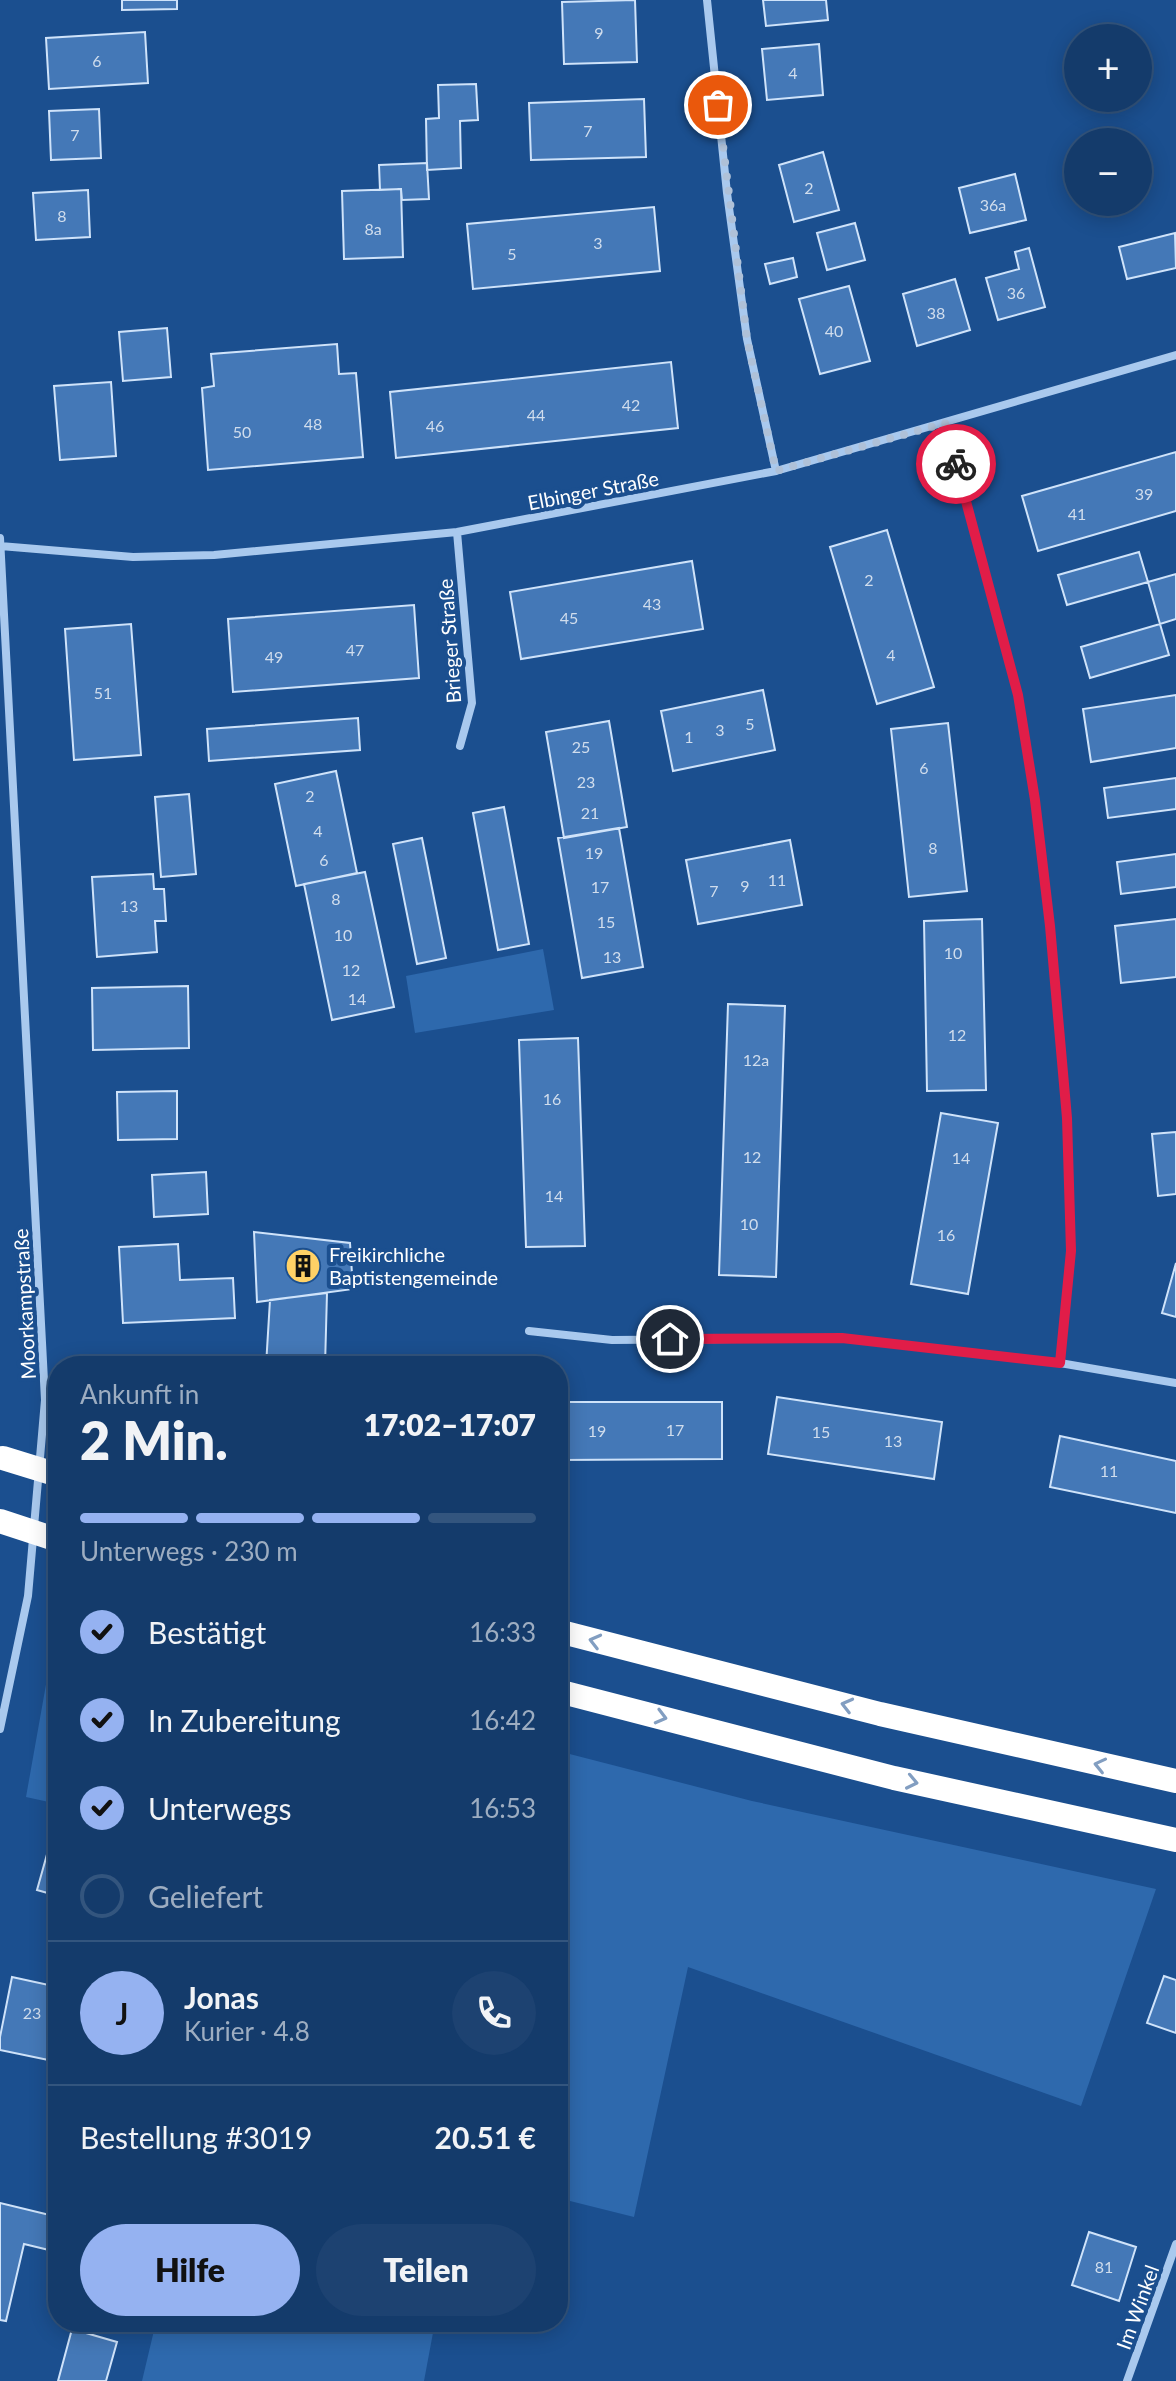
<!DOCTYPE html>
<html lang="de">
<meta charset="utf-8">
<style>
body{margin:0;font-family:Lato,sans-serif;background:#1d4271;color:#f1f3f6;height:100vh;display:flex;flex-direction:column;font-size:30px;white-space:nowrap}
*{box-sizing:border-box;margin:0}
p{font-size:26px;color:#9dadc1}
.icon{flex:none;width:44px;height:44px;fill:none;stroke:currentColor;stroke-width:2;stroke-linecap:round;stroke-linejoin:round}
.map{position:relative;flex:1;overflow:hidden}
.drawer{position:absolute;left:48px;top:1356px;width:520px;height:976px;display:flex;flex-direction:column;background:#143b6b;border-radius:32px;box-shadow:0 4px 20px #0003,0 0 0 2px #33557e}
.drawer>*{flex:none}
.fabs{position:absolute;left:1064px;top:24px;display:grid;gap:16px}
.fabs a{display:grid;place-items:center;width:88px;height:88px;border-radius:50%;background:#143b6b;box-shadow:0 4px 20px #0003,0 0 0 2px #33557e;font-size:40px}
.pin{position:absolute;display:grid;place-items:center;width:68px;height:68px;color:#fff;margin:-34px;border:4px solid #fff;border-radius:50%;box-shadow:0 2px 8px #0007}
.courier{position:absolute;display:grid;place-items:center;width:80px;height:80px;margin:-40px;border:6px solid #e11d48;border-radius:50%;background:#fff;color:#222;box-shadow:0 2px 10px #0007}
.headline em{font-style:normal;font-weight:800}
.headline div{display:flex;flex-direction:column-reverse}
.headline{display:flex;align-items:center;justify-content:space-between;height:136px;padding:0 32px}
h1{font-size:52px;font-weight:800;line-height:60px}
.bar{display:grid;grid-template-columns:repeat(4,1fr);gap:12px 8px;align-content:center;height:96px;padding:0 32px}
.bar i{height:10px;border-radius:6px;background:#33557e}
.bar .selected{background:#95b2f1}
.bar p{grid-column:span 4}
.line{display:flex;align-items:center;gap:20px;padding:0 32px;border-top:2px solid #33557e}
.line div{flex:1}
.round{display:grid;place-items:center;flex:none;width:84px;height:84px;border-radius:42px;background:#1d4271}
ol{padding:0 32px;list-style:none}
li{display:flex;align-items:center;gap:24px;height:88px}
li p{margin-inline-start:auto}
li .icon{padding:8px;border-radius:50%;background:#95b2f1;color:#111;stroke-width:4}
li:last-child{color:#9dadc1}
li i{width:44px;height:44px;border:4px solid #33557e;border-radius:50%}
.button{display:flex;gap:16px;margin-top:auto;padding:16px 32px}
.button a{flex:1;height:92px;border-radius:48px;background:#95b2f1;color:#111;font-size:32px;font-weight:800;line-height:92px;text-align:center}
.button a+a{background:#1d4271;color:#f1f3f6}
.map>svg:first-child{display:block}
.green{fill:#2e69ad}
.building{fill:#4478b7;stroke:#cfe3fa;stroke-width:2}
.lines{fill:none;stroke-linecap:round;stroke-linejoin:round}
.minor{stroke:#a9c9ee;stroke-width:8}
.motorway{stroke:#fff;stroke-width:24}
.motorway-bridge{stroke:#fff;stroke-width:24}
.oneway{stroke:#829ec1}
.done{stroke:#afc1d8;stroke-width:8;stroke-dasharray:0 14.4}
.route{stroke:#e11d48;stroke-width:10}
.labels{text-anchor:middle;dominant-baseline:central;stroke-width:8;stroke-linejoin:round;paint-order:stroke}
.number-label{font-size:16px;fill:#d0dded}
.street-label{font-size:20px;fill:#fff;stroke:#1b4f8f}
.poi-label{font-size:20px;fill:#fff;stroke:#1b4f8f;text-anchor:start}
</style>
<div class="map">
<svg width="1176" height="2381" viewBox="0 0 1176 2381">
<rect width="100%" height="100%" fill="#1b4f8f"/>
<!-- green -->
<path class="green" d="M 543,949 L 554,1010 L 415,1033 L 406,976 Z
M 58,1617 L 58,1804 L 26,1797 Z
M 558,1751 L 752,1801 L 1156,1889 L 1081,2106 L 688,1967 L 634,2217 L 558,2198 Z
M 156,2322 L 435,2322 L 424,2381 L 142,2381 Z"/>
<!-- building -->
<path class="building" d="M 122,0 L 177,0 L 177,9 L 122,10 Z
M 635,0 L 637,62 L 564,64 L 562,2 Z
M 763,0 L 826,0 L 828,20 L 766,26 Z
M 145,32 L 148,83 L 49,89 L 46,38 Z
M 819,44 L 823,95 L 767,100 L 762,49 Z
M 476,84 L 478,120 L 460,121 L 461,168 L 427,170 L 426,119 L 439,118 L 438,85 Z
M 644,99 L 646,157 L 531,160 L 529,103 Z
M 99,109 L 101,158 L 51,160 L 49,111 Z
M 823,152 L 839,210 L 794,222 L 779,165 Z
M 427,163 L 429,199 L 402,200 L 401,189 L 380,190 L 379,165 Z
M 1015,174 L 1026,220 L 970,233 L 959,188 Z
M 401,189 L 403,257 L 344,259 L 342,191 Z
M 88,190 L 90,237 L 36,240 L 33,193 Z
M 654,207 L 660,271 L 473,289 L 467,224 Z
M 855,223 L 865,260 L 827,270 L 817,233 Z
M 1175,233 L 1176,268 L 1127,279 L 1119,247 Z
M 1029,248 L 1045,307 L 998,320 L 986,278 L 1019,269 L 1015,252 Z
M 793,258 L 797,277 L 770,284 L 765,264 Z
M 955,279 L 970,330 L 917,346 L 903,294 Z
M 849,286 L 870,361 L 820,374 L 799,299 Z
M 167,328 L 171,377 L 123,381 L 119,332 Z
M 337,344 L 339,374 L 356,373 L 363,457 L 208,470 L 202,388 L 214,386 L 211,354 Z
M 671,362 L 678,428 L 396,458 L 390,392 Z
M 111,382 L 116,456 L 60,460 L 54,386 Z
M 1176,452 L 1176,511 L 1038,551 L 1022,496 Z
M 887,530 L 934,687 L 877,704 L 830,547 Z
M 1139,552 L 1148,582 L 1067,605 L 1058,575 Z
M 692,561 L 703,629 L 521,659 L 510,592 Z
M 1176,574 L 1176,619 L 1160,624 L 1148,582 Z
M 414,605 L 419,678 L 233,692 L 228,619 Z
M 131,624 L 141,755 L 74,760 L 65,629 Z
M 1160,624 L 1169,655 L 1090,678 L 1081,647 Z
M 763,690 L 775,750 L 673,771 L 661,711 Z
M 1176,695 L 1176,748 L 1091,762 L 1083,709 Z
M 358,718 L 360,750 L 209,761 L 207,729 Z
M 609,721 L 627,827 L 564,838 L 546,732 Z
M 948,723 L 967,891 L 909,897 L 891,729 Z
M 336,771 L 357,873 L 296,886 L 275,784 Z
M 1176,778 L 1176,809 L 1108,818 L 1104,788 Z
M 189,794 L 196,874 L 161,877 L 155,797 Z
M 504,807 L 529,944 L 498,950 L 473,813 Z
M 619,828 L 643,967 L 582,978 L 558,838 Z
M 422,838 L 446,958 L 417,964 L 393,844 Z
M 790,840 L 802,905 L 698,924 L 686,860 Z
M 1176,854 L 1176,887 L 1121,894 L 1117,862 Z
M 365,872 L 394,1007 L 332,1020 L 304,884 Z
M 153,874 L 154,889 L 164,889 L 166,921 L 155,921 L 157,952 L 97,957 L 92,877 Z
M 982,919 L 986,1090 L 927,1091 L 924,921 Z
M 1176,919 L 1176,977 L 1121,983 L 1115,926 Z
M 188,986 L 189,1048 L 93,1050 L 92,988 Z
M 728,1004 L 785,1006 L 776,1277 L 719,1275 Z
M 578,1038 L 585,1246 L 526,1247 L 519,1040 Z
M 177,1091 L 177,1139 L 118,1140 L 117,1092 Z
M 941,1113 L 998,1123 L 968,1294 L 911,1284 Z
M 1176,1132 L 1176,1194 L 1158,1196 L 1152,1134 Z
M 206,1172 L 208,1214 L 154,1217 L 152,1175 Z
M 254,1232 L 350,1243 L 353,1289 L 257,1302 Z
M 178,1244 L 180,1280 L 233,1278 L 235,1318 L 123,1323 L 119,1247 Z
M 1176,1263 L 1176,1317 L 1162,1313 Z
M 327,1293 L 325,1366 L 266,1366 L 270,1300 Z
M 777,1397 L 942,1422 L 934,1479 L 768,1454 Z
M 558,1402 L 722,1402 L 722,1459 L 558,1460 Z
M 1060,1436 L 1176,1461 L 1176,1513 L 1050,1487 Z
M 53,1833 L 58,1834 L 58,1896 L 37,1890 Z
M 1164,1976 L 1176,1980 L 1176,2033 L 1147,2023 Z
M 12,1977 L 58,1987 L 58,2062 L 0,2050 L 0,2037 Z
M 0,2203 L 58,2217 L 53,2251 L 24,2244 L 6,2321 L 0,2320 Z
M 1089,2232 L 1136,2247 L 1119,2301 L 1072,2285 Z
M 72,2329 L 117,2342 L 106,2381 L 58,2381 Z"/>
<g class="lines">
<!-- minor -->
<path class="minor" d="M 707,0 L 727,193 L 747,339 L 776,471
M 945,423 L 1018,695 L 1035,800 L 1050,926 L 1067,1118 L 1071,1251 L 1060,1363
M 457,532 L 472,703 L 460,746
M 0,538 L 45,1400 L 28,1596 L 0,1729
M 0,546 L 133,557 L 214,555 L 457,532 L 776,471 L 1176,355
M 529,1331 L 612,1340 L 842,1338 L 1060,1363 L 1176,1383
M 1127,2381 L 1176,2244"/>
<!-- motorway -->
<path class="motorway" d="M 558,1631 L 880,1714 L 1176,1781
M 558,1691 L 894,1778 L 1176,1840"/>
<!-- motorway-bridge -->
<path class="motorway-bridge" d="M 3,1458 L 58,1475
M 0,1521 L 58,1540"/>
</g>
<!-- one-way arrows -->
<defs><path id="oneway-chevron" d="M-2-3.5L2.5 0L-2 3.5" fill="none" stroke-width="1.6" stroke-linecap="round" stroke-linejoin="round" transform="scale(2)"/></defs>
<g class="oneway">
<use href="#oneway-chevron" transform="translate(595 1641) rotate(-166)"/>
<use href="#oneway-chevron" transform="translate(847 1705) rotate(-166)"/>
<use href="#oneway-chevron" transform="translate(661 1717) rotate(15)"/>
<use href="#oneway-chevron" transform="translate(1100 1765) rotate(-167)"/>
<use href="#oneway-chevron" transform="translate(912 1782) rotate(12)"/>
</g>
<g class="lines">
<!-- done -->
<path class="done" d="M 718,105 L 747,339 L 776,471 L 945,423 L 956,464"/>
<!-- route -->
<path class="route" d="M 670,1339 L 842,1338 L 1060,1363 L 1071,1251 L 1067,1118 L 1050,926 L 1035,800 L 1018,695 L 956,464"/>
</g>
<!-- icons -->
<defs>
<symbol id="building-disc" viewBox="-11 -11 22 22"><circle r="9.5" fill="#ffd166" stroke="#1b4f8f"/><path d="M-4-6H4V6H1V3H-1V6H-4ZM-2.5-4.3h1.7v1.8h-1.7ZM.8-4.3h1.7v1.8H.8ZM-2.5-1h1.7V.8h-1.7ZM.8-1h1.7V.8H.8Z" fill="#111"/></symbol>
</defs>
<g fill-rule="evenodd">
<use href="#building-disc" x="283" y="1246" width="40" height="40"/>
</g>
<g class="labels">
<!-- number labels -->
<g class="number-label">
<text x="599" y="32">9</text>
<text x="97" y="60">6</text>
<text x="793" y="72">4</text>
<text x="588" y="130">7</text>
<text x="75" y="134">7</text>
<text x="809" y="187">2</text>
<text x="993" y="204">36a</text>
<text x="62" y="215">8</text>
<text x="373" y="228">8a</text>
<text x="598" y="242">3</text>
<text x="512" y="253">5</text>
<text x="1016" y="292">36</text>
<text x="936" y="312">38</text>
<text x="834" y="330">40</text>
<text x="631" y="404">42</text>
<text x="536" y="414">44</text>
<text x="313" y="423">48</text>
<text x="435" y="425">46</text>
<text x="242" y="431">50</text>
<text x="1144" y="493">39</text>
<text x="1077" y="513">41</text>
<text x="869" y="579">2</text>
<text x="652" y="603">43</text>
<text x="569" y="617">45</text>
<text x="355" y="649">47</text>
<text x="891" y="654">4</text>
<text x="274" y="656">49</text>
<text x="103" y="692">51</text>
<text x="750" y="723">5</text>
<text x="720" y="729">3</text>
<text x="689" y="736">1</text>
<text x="581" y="746">25</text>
<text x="924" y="767">6</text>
<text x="586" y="781">23</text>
<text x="310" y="795">2</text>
<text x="590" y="812">21</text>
<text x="318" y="830">4</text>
<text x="933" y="847">8</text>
<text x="594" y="852">19</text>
<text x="324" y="859">6</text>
<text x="777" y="879">11</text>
<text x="745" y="885">9</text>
<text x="600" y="886">17</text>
<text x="714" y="890">7</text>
<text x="336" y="898">8</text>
<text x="129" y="905">13</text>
<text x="606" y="921">15</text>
<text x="343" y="934">10</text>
<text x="953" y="952">10</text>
<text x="612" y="956">13</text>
<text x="351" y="969">12</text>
<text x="357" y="998">14</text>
<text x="957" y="1034">12</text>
<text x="756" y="1059">12a</text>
<text x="552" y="1098">16</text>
<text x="752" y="1156">12</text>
<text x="961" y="1157">14</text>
<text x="554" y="1195">14</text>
<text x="749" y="1223">10</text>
<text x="946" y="1234">16</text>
<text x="675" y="1429">17</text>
<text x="597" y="1430">19</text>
<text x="821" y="1431">15</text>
<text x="893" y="1440">13</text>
<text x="1109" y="1470">11</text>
<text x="32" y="2012">23</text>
<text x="1104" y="2266">81</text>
</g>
<!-- street labels -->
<g class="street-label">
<text transform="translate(593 490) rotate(-11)">Elbinger Straße</text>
<text transform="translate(449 641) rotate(-94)">Brieger Straße</text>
<text transform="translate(24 1304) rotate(-93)">Moorkampstraße</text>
<text transform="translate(1137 2307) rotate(-70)">Im Winkel</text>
</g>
<!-- poi labels -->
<g class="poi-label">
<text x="329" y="1254">Freikirchliche<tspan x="329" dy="23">Baptistengemeinde</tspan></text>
</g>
</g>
</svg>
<div class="fabs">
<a>+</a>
<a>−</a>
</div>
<div class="pin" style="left:718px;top:105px;background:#ea580c"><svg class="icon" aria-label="bag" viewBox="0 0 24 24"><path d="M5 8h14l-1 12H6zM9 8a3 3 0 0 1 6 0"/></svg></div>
<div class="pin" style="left:670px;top:1339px;background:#1f2937"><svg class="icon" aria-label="home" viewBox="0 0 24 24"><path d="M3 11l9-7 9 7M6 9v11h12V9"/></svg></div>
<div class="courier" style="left:956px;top:464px"><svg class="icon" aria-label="bike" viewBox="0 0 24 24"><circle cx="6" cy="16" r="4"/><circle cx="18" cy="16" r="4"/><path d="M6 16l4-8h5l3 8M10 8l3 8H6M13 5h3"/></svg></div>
<section class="drawer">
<div class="headline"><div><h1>2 Min.</h1><p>Ankunft in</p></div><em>17:02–17:07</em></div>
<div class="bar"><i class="selected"></i><i class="selected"></i><i class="selected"></i><i></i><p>Unterwegs · 230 m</p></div>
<ol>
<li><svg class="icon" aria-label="check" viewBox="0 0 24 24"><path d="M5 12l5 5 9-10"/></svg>Bestätigt<p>16:33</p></li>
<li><svg class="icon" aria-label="check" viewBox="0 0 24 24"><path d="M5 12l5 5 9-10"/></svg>In Zubereitung<p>16:42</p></li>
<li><svg class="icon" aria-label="check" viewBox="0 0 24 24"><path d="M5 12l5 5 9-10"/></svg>Unterwegs<p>16:53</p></li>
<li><i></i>Geliefert</li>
</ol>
<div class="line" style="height:144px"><b class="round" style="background:#95b2f1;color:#111">J</b><div><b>Jonas</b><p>Kurier · 4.8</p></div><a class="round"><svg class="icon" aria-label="phone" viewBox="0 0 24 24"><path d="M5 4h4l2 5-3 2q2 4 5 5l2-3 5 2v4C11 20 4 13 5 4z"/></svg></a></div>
<div class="line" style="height:104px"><div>Bestellung #3019</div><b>20.51 €</b></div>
<div class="button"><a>Hilfe</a><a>Teilen</a></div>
</section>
</div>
